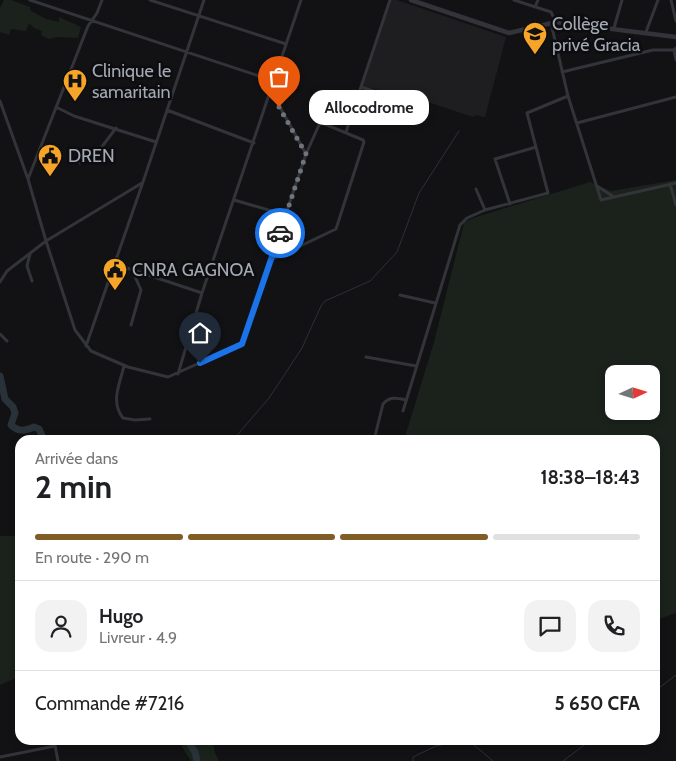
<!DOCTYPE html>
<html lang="fr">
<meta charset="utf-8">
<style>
body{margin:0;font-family:Cabin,sans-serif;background:#f2f2f2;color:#202124;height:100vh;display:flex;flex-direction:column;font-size:19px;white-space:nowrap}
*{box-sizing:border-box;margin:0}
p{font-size:16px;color:#757577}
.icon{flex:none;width:28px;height:28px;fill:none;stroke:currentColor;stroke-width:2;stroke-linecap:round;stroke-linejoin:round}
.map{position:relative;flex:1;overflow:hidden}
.panel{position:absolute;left:15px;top:435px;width:645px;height:310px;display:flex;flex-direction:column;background:#fff;border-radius:15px;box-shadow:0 2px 8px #0003}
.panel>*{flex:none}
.needle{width:32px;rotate:86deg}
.buttons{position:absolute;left:605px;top:365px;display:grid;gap:10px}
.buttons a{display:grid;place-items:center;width:55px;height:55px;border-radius:10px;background:#fff;box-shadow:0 2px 8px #0003;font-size:25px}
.pin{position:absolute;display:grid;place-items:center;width:42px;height:42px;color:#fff;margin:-51px -21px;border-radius:50% 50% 50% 0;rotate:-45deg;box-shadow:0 0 5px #0007}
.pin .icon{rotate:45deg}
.courier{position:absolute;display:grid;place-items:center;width:50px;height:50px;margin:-25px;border:4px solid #1a73e8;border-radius:50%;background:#fff;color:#222;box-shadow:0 1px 6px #0007}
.bubble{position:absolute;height:35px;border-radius:15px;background:#fff;box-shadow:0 2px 8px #0003;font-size:16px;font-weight:700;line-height:35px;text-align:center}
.headline em{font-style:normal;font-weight:700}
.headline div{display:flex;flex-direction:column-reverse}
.headline{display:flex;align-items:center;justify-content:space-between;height:85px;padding:0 20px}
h1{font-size:32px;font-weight:700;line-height:38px}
.bar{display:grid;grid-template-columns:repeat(4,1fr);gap:8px 5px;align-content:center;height:60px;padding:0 20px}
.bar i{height:6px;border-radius:4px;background:#e0e0e0}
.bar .current{background:#805c26}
.bar p{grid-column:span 4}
.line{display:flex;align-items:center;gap:12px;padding:0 20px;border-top:1px solid #e0e0e0}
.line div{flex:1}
.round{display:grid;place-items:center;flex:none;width:52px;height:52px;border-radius:15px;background:#f2f2f2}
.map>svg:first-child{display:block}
.built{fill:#1e1e21}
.green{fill:#1a221b;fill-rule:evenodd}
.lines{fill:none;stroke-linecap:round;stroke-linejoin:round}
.stream{stroke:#283238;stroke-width:1}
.river{stroke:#283238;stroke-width:7}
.minor{stroke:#333439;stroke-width:3}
.tertiary{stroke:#333439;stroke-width:4.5}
.done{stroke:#70747d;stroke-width:5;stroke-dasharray:0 9}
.route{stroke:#1a73e8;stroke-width:6}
.labels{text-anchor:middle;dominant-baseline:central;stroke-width:5;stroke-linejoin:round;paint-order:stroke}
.poi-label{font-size:18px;fill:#a3a9b5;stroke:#0d0d0f;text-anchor:start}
</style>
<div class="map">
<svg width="676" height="761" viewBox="0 0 676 761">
<rect width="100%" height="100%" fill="#121214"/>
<!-- built -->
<path class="built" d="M 391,0 L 397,0 L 506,37 L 485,117 L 488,118 L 476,115 L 473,117 L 431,103 L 363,86 Z"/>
<!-- green -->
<path class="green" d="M 4,0 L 11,0 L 30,7 L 31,11 L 46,19 L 59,22 L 59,17 L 81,27 L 78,38 L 57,37 L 49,39 L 41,35 L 42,31 L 34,28 L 29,23 L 26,31 L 11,29 L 9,35 L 0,32 L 0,8 Z
M 676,180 L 676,613 L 655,620 L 655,440 L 404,440 L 434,342 L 464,223 L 473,218 L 590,182 L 611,191 ZM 614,374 L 651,374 L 651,411 L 614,411 Z
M 20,500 L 20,676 L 0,685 L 0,536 L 18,536 L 17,503 Z
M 173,740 L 208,740 L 214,746 L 215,753 L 219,761 L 191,761 L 179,742 Z"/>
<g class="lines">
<!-- stream -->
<path class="stream" d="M 233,440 L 269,398 L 302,348 L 321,306 L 325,301 L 370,281 L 397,252 L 419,193 L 459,131
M 655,691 L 676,675
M 468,740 L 493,761
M 413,761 L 413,757 L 436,746 L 465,740
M 563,761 L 591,740"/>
<!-- river -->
<path class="river" d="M 0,376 L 5,399 L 13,407 L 15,413 L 11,425 C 18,432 25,431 34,427 L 39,429 L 44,440
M 187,740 L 195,752 L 197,761"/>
<!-- minor -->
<path class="minor" d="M 30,0 L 274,81
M 150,0 L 286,44
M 514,0 L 551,12 L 556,22
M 671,0 L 676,21
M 535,7 L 538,0
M 551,23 L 568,96 L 601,200 L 676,183
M 614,28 L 622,0
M 646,32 L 658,0
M 676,48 L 674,50 L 676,60
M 562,72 L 653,50 L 674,50
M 361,87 L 411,103
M 271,91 L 306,154
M 0,101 L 28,179 L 46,241 L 75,330 L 91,351 L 128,367 L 168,377 L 242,344 L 306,154 L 319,125 L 322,123 L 363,140 L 364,142 L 336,229 L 271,260
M 56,107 L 74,116 L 156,142
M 167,110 L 254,143
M 577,123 L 676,97
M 346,132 L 390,0
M 80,163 L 101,148 L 116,128
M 28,179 L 88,26 L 97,13 L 102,0
M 670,184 L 676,205
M 597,186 L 614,197
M 476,189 L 485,210
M 234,200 L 286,215
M 510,204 L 495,159 L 536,147
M 30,254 L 27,266 L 32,281
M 115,264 L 202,293
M 0,282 L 7,271 L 46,241 L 142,183
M 400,295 L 435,303
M 131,325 L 141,290 L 132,270
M 0,334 L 7,341
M 86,346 L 143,182 L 204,0
M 366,357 L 416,366
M 124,366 C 120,383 110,402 123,418 L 135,420 L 150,419
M 178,374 L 202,293 L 301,0
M 403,411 L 460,225 L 467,218 L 485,210 L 548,193 L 527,113 L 568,96
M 374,440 L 383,404 C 390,396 397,398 406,400
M 54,740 L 58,761
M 0,757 L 55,746"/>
<!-- tertiary -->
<path class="tertiary" d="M 411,0 L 509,33 L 556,22 L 676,37"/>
</g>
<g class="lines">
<!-- done -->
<path class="done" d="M 279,107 L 306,154 L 280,233"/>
<!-- route -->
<path class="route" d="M 200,363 L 242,344 L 280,233"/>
</g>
<!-- icons -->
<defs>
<symbol id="university-pin" viewBox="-11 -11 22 30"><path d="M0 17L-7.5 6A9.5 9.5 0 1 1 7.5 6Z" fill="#f6a528" stroke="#0d0d0f"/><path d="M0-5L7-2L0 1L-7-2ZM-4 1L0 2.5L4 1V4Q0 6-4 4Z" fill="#111"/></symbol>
<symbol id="hospital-pin" viewBox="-11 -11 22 30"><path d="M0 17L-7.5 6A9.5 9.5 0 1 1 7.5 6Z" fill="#f6a528" stroke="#0d0d0f"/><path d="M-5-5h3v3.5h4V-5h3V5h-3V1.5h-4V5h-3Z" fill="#111"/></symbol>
<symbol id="civic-pin" viewBox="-11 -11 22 30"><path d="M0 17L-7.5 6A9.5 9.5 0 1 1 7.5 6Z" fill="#f6a528" stroke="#0d0d0f"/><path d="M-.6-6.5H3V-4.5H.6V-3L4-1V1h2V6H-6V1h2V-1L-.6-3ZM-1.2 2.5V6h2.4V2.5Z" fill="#111"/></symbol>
</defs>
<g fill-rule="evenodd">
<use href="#university-pin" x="521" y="20" width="28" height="38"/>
<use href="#hospital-pin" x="61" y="67" width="28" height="38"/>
<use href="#civic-pin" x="36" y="142" width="28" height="38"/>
<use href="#civic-pin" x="101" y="256" width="28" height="38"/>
</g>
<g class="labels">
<!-- poi labels -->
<g class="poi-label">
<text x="552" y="24">Collège<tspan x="552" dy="21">privé Gracia</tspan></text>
<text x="92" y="71">Clinique le<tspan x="92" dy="21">samaritain</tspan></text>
<text x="68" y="156">DREN</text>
<text x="132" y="270">CNRA GAGNOA</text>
</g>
</g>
</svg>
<div class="buttons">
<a><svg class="needle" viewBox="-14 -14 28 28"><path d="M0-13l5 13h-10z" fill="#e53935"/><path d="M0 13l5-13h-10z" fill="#757577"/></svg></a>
</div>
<div class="pin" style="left:279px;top:107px;background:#ea580c"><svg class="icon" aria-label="bag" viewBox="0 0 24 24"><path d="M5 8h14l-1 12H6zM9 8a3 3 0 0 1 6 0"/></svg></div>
<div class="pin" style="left:200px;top:363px;background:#1f2937"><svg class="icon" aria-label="home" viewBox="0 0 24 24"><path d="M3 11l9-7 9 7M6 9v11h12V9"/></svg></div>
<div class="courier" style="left:280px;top:233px"><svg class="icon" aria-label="car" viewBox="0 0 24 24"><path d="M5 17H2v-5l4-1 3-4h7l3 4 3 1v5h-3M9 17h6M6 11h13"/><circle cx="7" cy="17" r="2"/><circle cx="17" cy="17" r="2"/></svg></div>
<div class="bubble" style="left:309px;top:90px;width:120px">Allocodrome</div>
<section class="panel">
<div class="headline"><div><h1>2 min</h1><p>Arrivée dans</p></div><em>18:38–18:43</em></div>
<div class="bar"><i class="current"></i><i class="current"></i><i class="current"></i><i></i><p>En route · 290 m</p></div>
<div class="line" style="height:90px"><a class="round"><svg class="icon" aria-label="person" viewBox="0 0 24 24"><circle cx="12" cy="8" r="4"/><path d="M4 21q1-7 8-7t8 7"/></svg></a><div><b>Hugo</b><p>Livreur · 4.9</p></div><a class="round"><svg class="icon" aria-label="chat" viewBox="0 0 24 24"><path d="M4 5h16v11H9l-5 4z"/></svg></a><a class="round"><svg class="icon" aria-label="phone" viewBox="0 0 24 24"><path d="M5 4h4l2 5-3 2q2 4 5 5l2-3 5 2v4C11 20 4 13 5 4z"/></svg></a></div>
<div class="line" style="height:65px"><div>Commande #7216</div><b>5 650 CFA</b></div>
</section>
</div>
